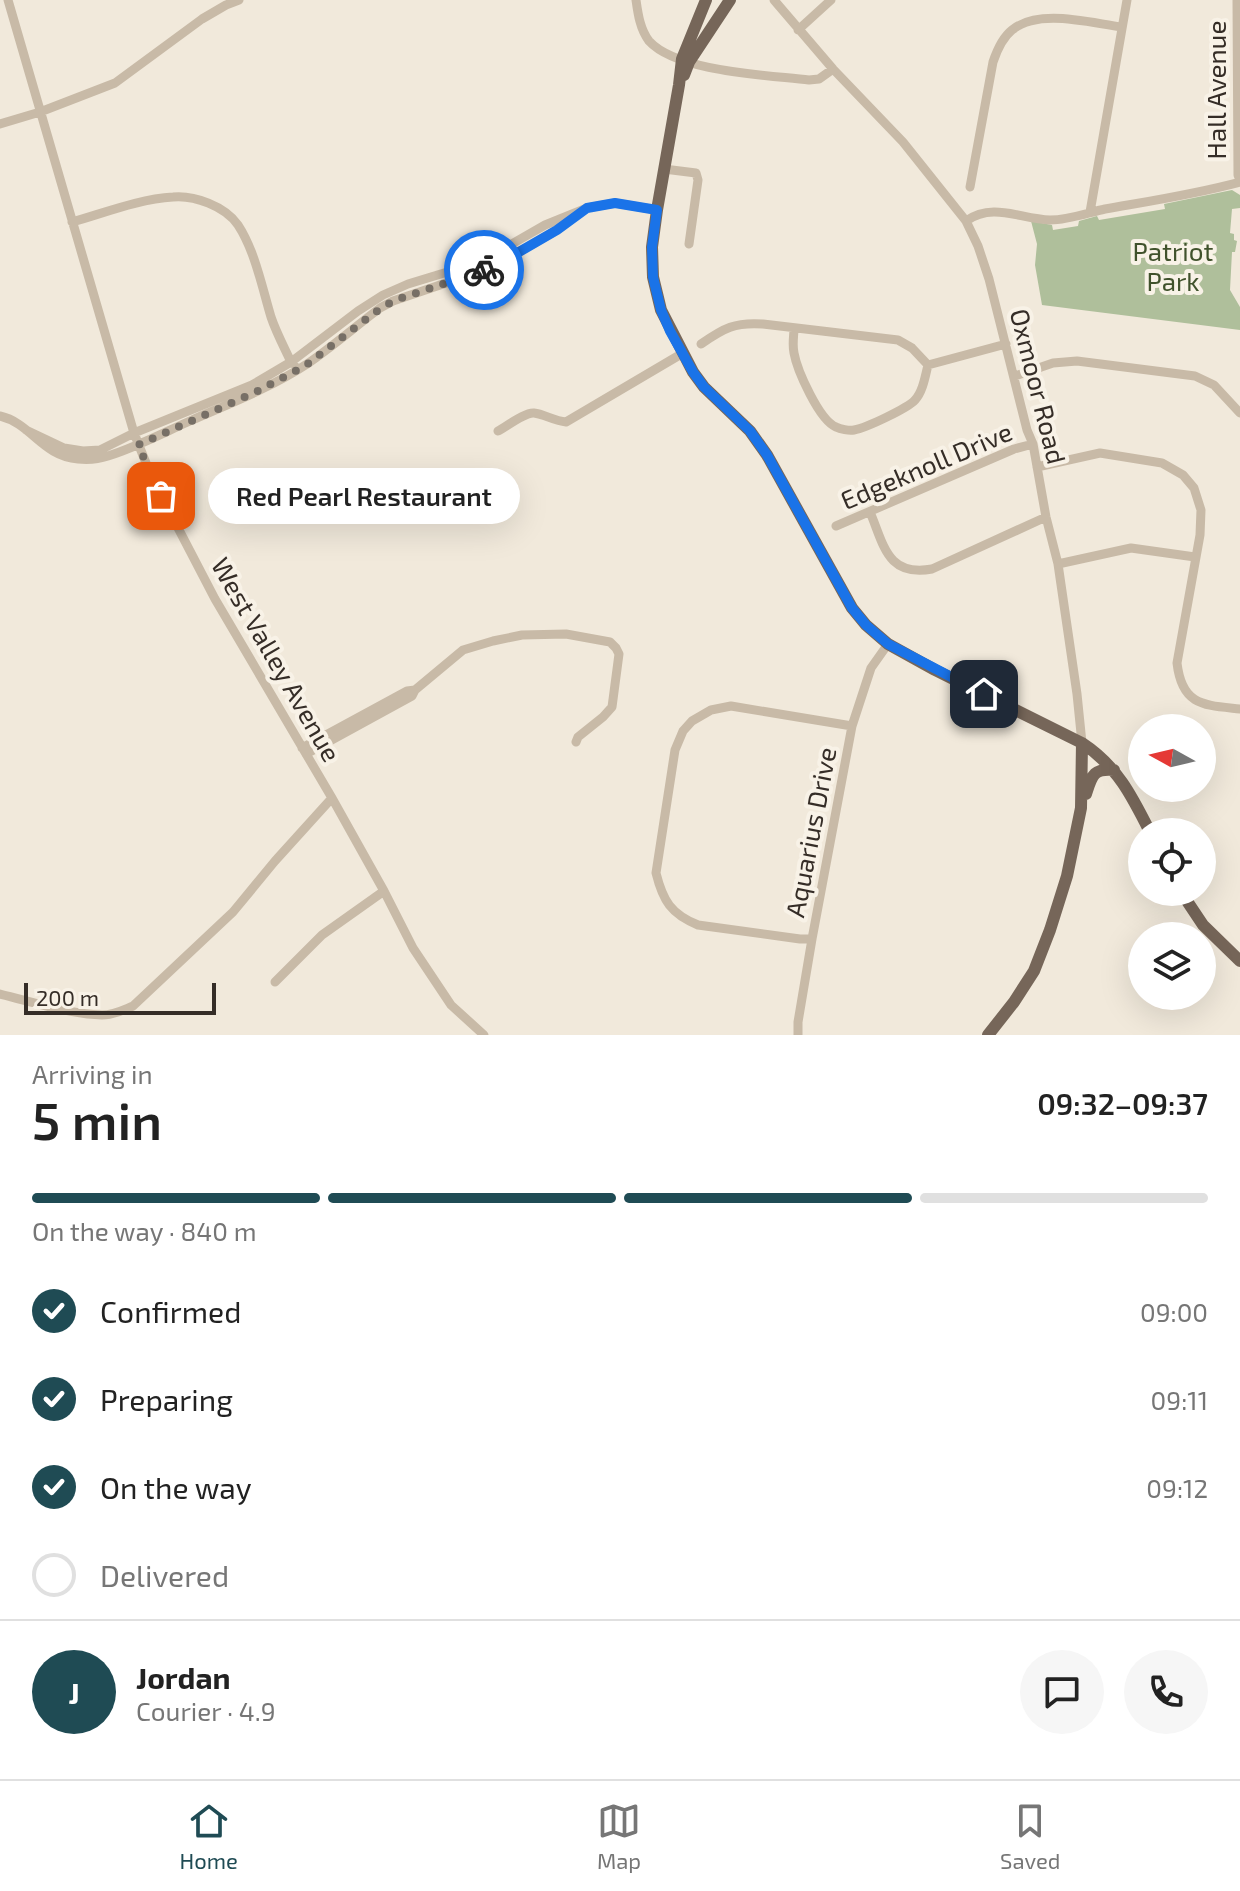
<!DOCTYPE html>
<meta charset="utf-8">
<style>
body{margin:0;font-family:"Exo 2",sans-serif;background:#f6f6f6;color:#222;height:100vh;display:flex;flex-direction:column;font-size:30px;white-space:nowrap}
*{box-sizing:border-box;margin:0}
p{font-size:26px;color:#767676}
.icon{flex:none;width:44px;height:44px;fill:none;stroke:currentColor;stroke-width:2;stroke-linecap:round;stroke-linejoin:round}
.map{position:relative;height:1035px;overflow:hidden}
.side{display:flex;flex-direction:column;background:#fff;flex:1}
.side>*{flex:none}
.needle{width:52px;rotate:278deg}
.fabs{position:absolute;left:1128px;top:714px;display:grid;gap:16px}
.fabs a{display:grid;place-items:center;width:88px;height:88px;border-radius:50%;background:#fff;box-shadow:0 8px 32px #0002;font-size:40px}
.scale{position:absolute;left:24px;bottom:20px;width:192px;box-sizing:border-box;padding-left:8px;border:4px solid #352d27;border-top:0;font-size:22px;line-height:28px;white-space:nowrap;color:#352d27;-webkit-text-stroke:6px #f8f2e7;paint-order:stroke}
.pin{position:absolute;display:grid;place-items:center;width:68px;height:68px;color:#fff;margin:-34px;border-radius:16px;box-shadow:0 4px 12px #0006}
.courier{position:absolute;display:grid;place-items:center;width:80px;height:80px;margin:-40px;border:6px solid #1a73e8;border-radius:50%;background:#fff;color:#222;box-shadow:0 2px 10px #0007}
.bubble{position:absolute;height:56px;border-radius:28px;background:#fff;box-shadow:0 8px 32px #0002;font-size:26px;font-weight:600;line-height:56px;text-align:center}
.overview em{font-style:normal;font-weight:600}
.overview div{display:flex;flex-direction:column-reverse}
.overview{display:flex;align-items:center;justify-content:space-between;height:136px;padding:0 32px}
h1{font-size:52px;font-weight:600;line-height:60px}
.bar{display:grid;grid-template-columns:repeat(4,1fr);gap:12px 8px;align-content:center;height:96px;padding:0 32px}
.bar i{height:10px;border-radius:6px;background:#e0e0e0}
.bar .on{background:#1f4b54}
.bar p{grid-column:span 4}
.line{display:flex;align-items:center;gap:20px;padding:0 32px;border-top:2px solid #e0e0e0}
.line div{flex:1}
.round{display:grid;place-items:center;flex:none;width:84px;height:84px;border-radius:42px;background:#f6f6f6}
ol{padding:0 32px;list-style:none}
li{display:flex;align-items:center;gap:24px;height:88px}
li p{margin-inline-start:auto}
li .icon{padding:8px;border-radius:50%;background:#1f4b54;color:#fff;stroke-width:4}
li:last-child{color:#767676}
li i{width:44px;height:44px;border:4px solid #e0e0e0;border-radius:50%}
.dock{display:flex;justify-content:space-around;align-items:center;height:112px;border-top:2px solid #e0e0e0;background:#fff;font-size:22px;color:#767676}
.dock a{display:grid;justify-items:center;gap:4px}
.dock .on{color:#1f4b54}
.map>svg:first-child{display:block}
.green{fill:#afbf9b}
.lines{fill:none;stroke-linecap:round;stroke-linejoin:round}
.minor{stroke:#c8baa7;stroke-width:9}
.major{stroke:#766659;stroke-width:12}
.done{stroke:#776f66;stroke-width:8;stroke-dasharray:0 14.4}
.route{stroke:#1a73e8;stroke-width:10}
.labels{text-anchor:middle;dominant-baseline:central;stroke-width:8;stroke-linejoin:round;paint-order:stroke}
.street-label{font-size:26px;fill:#352d27;stroke:#f8f2e7}
.park-label{font-size:26px;fill:#40522c;stroke:#f8f2e7}
</style>
<div class="map">
<svg width="1240" height="1035" viewBox="0 0 1240 1035">
<rect width="100%" height="100%" fill="#f1e9db"/>
<!-- green -->
<path class="green" d="M 1232,190 L 1240,195 L 1240,208 L 1232,209 L 1230,233 L 1234,234 L 1234,240 L 1237,241 L 1235,252 L 1232,252 L 1230,290 L 1240,307 L 1240,330 L 1042,305 L 1035,265 L 1037,244 L 1031,221 L 1052,225 L 1053,230 L 1078,226 L 1079,221 L 1097,216 L 1099,220 L 1165,209 L 1164,204 Z"/>
<g class="lines">
<!-- minor -->
<path class="minor" d="M 8,0 L 134,433 L 152,478 L 215,599 L 332,798 L 384,891 L 413,948 L 451,1005 L 484,1035
M 636,0 C 638,14 640,29 649,41 C 677,72 768,75 809,80 L 819,79 L 833,69
M 774,0 L 833,69 L 903,142 L 966,221 L 978,246 L 989,279 L 1027,430 L 1033,444 L 1046,517 L 1058,564 L 1077,694 L 1082,743
M 1237,0 L 1238,175 L 1240,180
M 798,30 L 831,0
M 0,124 L 40,112 L 115,83 L 202,19 L 226,5 L 239,0
M 664,169 L 696,173 L 698,180 L 689,244
M 970,187 L 993,62 C 997,50 1002,38 1012,30 C 1039,8 1090,23 1122,27
M 1090,212 L 1127,0
M 966,221 C 993,202 1020,219 1050,220 C 1069,220 1087,213 1105,209 C 1150,201 1196,194 1240,182
M 72,222 C 104,213 139,199 173,197 C 194,195 225,206 238,225 C 255,251 262,287 271,317 C 276,332 284,347 291,362 L 294,364
M 794,328 C 794,336 792,344 794,353 C 797,370 819,420 836,427 C 840,429 849,431 854,430 C 866,428 908,408 915,400 C 923,391 925,377 928,365
M 701,344 C 724,328 735,322 763,324 L 898,340 L 912,348 L 928,365
M 928,365 L 1006,344
M 1015,376 L 1053,363 L 1077,361 L 1195,376 L 1214,385 L 1240,413
M 0,416 C 31,423 42,456 78,459 C 88,460 99,459 108,456 C 137,447 165,432 192,420 C 231,403 272,387 307,364 C 332,347 356,326 380,308 L 393,301 L 493,267 L 557,230 L 574,217
M 26,430 L 64,448 L 83,451 L 100,450 L 134,433 L 252,385 L 291,362 L 358,311 L 383,295 L 408,284 L 467,266 L 489,257 L 545,225 L 587,208 L 615,203 L 657,210
M 498,431 C 506,427 525,412 534,413 C 544,414 554,421 566,422 L 683,353
M 1037,467 L 1100,453 L 1162,463 L 1183,475 L 1194,488 L 1201,510 L 1200,535 L 1177,663 C 1182,706 1204,705 1240,709
M 870,512 C 884,545 887,577 932,569 L 1046,517
M 836,526 L 1014,449 L 1033,444
M 1058,564 L 1131,548 L 1195,557
M 302,748 L 407,691 L 415,690
M 306,754 L 412,696 L 415,690 L 463,650 L 493,641 L 522,635 L 566,634 L 610,642 L 616,648 L 619,654 L 612,707 L 603,717 L 578,737 L 576,742
M 812,939 L 800,939 L 698,925 C 671,914 663,901 656,873 L 675,750 L 683,731 L 692,721 L 711,710 L 731,706 L 852,726
M 275,982 L 322,935 L 384,891
M 0,994 C 33,1002 68,1014 102,1015 C 114,1015 123,1010 133,1006 L 233,912 L 275,861 L 332,798
M 798,1035 L 798,1022 L 812,939 L 852,726 L 871,668 L 888,644"/>
<!-- major -->
<path class="major" d="M 706,0 L 682,59 L 679,85 L 657,210 L 652,247 L 653,277 L 661,310 L 693,372 L 704,387 L 750,431 L 767,455 L 852,608 L 866,625 L 888,644 L 935,670 L 1082,743 C 1117,766 1132,796 1150,832
M 684,75 L 689,62 L 730,0
M 1086,794 C 1092,776 1093,768 1114,770
M 1181,892 L 1203,925 L 1240,961
M 988,1035 L 1014,1002 L 1034,971 L 1050,930 L 1067,876 L 1081,808 L 1082,743"/>
</g>
<g class="lines">
<!-- done -->
<path class="done" d="M 161,496 L 138,445 L 256,392 L 305,366 L 374,313 L 393,301 L 484,270"/>
<!-- route -->
<path class="route" d="M 484,270 L 493,267 L 557,230 L 587,208 L 615,203 L 657,210 L 652,247 L 653,277 L 661,310 L 670,331 L 693,372 L 704,387 L 750,431 L 767,455 L 852,608 L 866,625 L 888,644 L 984,694"/>
</g>
<g class="labels">
<!-- street labels -->
<g class="street-label">
<text transform="translate(1215 90) rotate(-90)">Hall Avenue</text>
<text transform="translate(1039 386) rotate(76)">Oxmoor Road</text>
<text transform="translate(926 465) rotate(-23)">Edgeknoll Drive</text>
<text transform="translate(277 659) rotate(60)">West Valley Avenue</text>
<text transform="translate(810 832) rotate(-79)">Aquarius Drive</text>
</g>
<!-- park labels -->
<g class="park-label">
<text x="1173" y="250">Patriot<tspan x="1173" dy="30">Park</tspan></text>
</g>
</g>
</svg>
<div class="fabs">
<a><svg class="needle" viewBox="-14 -14 28 28"><path d="M0-13l5 13h-10z" fill="#e53935"/><path d="M0 13l5-13h-10z" fill="#767676"/></svg></a>
<a><svg class="icon" aria-label="locate" viewBox="0 0 24 24"><circle cx="12" cy="12" r="6"/><path d="M12 2v4M12 18v4M2 12h4M18 12h4"/></svg></a>
<a><svg class="icon" aria-label="layers" viewBox="0 0 24 24"><path d="M12 4l9 5-9 5-9-5zM3 14l9 5 9-5"/></svg></a>
</div>
<div class="scale">200 m</div>
<div class="pin" style="left:161px;top:496px;background:#ea580c"><svg class="icon" aria-label="bag" viewBox="0 0 24 24"><path d="M5 8h14l-1 12H6zM9 8a3 3 0 0 1 6 0"/></svg></div>
<div class="pin" style="left:984px;top:694px;background:#1f2937"><svg class="icon" aria-label="home" viewBox="0 0 24 24"><path d="M3 11l9-7 9 7M6 9v11h12V9"/></svg></div>
<div class="courier" style="left:484px;top:270px"><svg class="icon" aria-label="bike" viewBox="0 0 24 24"><circle cx="6" cy="16" r="4"/><circle cx="18" cy="16" r="4"/><path d="M6 16l4-8h5l3 8M10 8l3 8H6M13 5h3"/></svg></div>
<div class="bubble" style="left:208px;top:468px;width:312px">Red Pearl Restaurant</div>
</div>
<section class="side">
<div class="overview"><div><h1>5 min</h1><p>Arriving in</p></div><em>09:32–09:37</em></div>
<div class="bar"><i class="on"></i><i class="on"></i><i class="on"></i><i></i><p>On the way · 840 m</p></div>
<ol>
<li><svg class="icon" aria-label="check" viewBox="0 0 24 24"><path d="M5 12l5 5 9-10"/></svg>Confirmed<p>09:00</p></li>
<li><svg class="icon" aria-label="check" viewBox="0 0 24 24"><path d="M5 12l5 5 9-10"/></svg>Preparing<p>09:11</p></li>
<li><svg class="icon" aria-label="check" viewBox="0 0 24 24"><path d="M5 12l5 5 9-10"/></svg>On the way<p>09:12</p></li>
<li><i></i>Delivered</li>
</ol>
<div class="line" style="height:144px"><b class="round" style="background:#1f4b54;color:#fff">J</b><div><b>Jordan</b><p>Courier · 4.9</p></div><a class="round"><svg class="icon" aria-label="chat" viewBox="0 0 24 24"><path d="M4 5h16v11H9l-5 4z"/></svg></a><a class="round"><svg class="icon" aria-label="phone" viewBox="0 0 24 24"><path d="M5 4h4l2 5-3 2q2 4 5 5l2-3 5 2v4C11 20 4 13 5 4z"/></svg></a></div>
</section>
<nav class="dock">
<a class="on"><svg class="icon" aria-label="home" viewBox="0 0 24 24"><path d="M3 11l9-7 9 7M6 9v11h12V9"/></svg>Home</a>
<a><svg class="icon" aria-label="map" viewBox="0 0 24 24"><path d="M3 6l6-2 6 2 6-2v14l-6 2-6-2-6 2zM9 4v14M15 6v14"/></svg>Map</a>
<a><svg class="icon" aria-label="saved" viewBox="0 0 24 24"><path d="M7 4h10v16l-5-4-5 4z"/></svg>Saved</a>
</nav>
